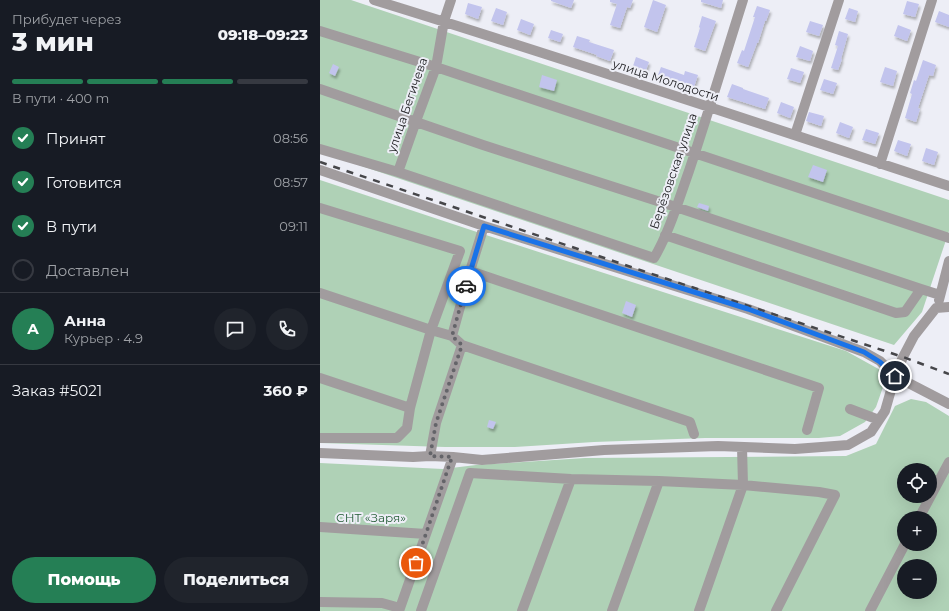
<!DOCTYPE html>
<html lang="ru">
<meta charset="utf-8">
<style>
body{margin:0;font-family:Montserrat,sans-serif;background:#20242c;color:#f1f3f6;height:100vh;display:flex;flex-direction:column;font-size:15px;white-space:nowrap}
*{box-sizing:border-box;margin:0}
p{font-size:13px;color:#9ea1a6}
.icon{flex:none;width:22px;height:22px;fill:none;stroke:currentColor;stroke-width:2;stroke-linecap:round;stroke-linejoin:round}
.map{position:relative;flex:1;overflow:hidden}
.details{display:flex;flex-direction:column;background:#171b24;width:320px}
.details>*{flex:none}
.fabs{position:absolute;left:577px;top:463px;display:grid;gap:8px}
.fabs a{display:grid;place-items:center;width:40px;height:40px;border-radius:50%;background:#171b24;box-shadow:0 4px 16px #0002;font-size:20px}
.pin{position:absolute;display:grid;place-items:center;width:34px;height:34px;color:#fff;margin:-17px;border:2px solid #fff;border-radius:50%;box-shadow:0 1px 4px #0007}
.courier{position:absolute;display:grid;place-items:center;width:40px;height:40px;margin:-20px;border:3px solid #1a73e8;border-radius:50%;background:#fff;color:#222;box-shadow:0 1px 5px #0007}
.head em{font-style:normal;font-weight:800}
.head div{display:flex;flex-direction:column-reverse}
.head{display:flex;align-items:center;justify-content:space-between;height:68px;padding:0 12px}
h1{font-size:26px;font-weight:800;line-height:30px}
.bar{display:grid;grid-template-columns:repeat(4,1fr);gap:6px 4px;align-content:center;height:48px;padding:0 12px}
.bar i{height:5px;border-radius:3px;background:#363941}
.bar .on{background:#257f55}
.bar p{grid-column:span 4}
.line{display:flex;align-items:center;gap:10px;padding:0 12px;border-top:1px solid #363941}
.line div{flex:1}
.round{display:grid;place-items:center;flex:none;width:42px;height:42px;border-radius:21px;background:#20242c}
ol{padding:0 12px;list-style:none}
li{display:flex;align-items:center;gap:12px;height:44px}
li p{margin-inline-start:auto}
li .icon{padding:4px;border-radius:50%;background:#257f55;color:#fff;stroke-width:4}
li:last-child{color:#9ea1a6}
li i{width:22px;height:22px;border:2px solid #363941;border-radius:50%}
.button{display:flex;gap:8px;margin-top:auto;padding:8px 12px}
.button a{flex:1;height:46px;border-radius:24px;background:#257f55;color:#fff;font-size:16px;font-weight:800;line-height:46px;text-align:center}
.button a+a{background:#20242c;color:#f1f3f6}
main{display:flex;flex:1;min-height:0}
.map>svg:first-child{display:block}
.green{fill:#afd1b6;fill-rule:evenodd}
.building{fill:#c2c4ed;filter:url(#shadow)}
.lines{fill:none;stroke-linecap:round;stroke-linejoin:round}
.minor{stroke:#a19c9e;stroke-width:10}
.rail{stroke:#46464a;stroke-width:2.5;stroke-dasharray:7 7;stroke-linecap:butt}
.done{stroke:#646469;stroke-width:4;stroke-dasharray:0 7.2}
.route{stroke:#1a73e8;stroke-width:5}
.labels{text-anchor:middle;dominant-baseline:central;stroke-width:4;stroke-linejoin:round;paint-order:stroke}
.street-label{font-size:12px;fill:#1a1a1d;stroke:#edeef6}
.park-label{font-size:12px;fill:#225b34;stroke:#edeef6}
</style>
<main>
<section class="details">
<div class="head"><div><h1>3 мин</h1><p>Прибудет через</p></div><em>09:18–09:23</em></div>
<div class="bar"><i class="on"></i><i class="on"></i><i class="on"></i><i></i><p>В пути · 400 m</p></div>
<ol>
<li><svg class="icon" aria-label="check" viewBox="0 0 24 24"><path d="M5 12l5 5 9-10"/></svg>Принят<p>08:56</p></li>
<li><svg class="icon" aria-label="check" viewBox="0 0 24 24"><path d="M5 12l5 5 9-10"/></svg>Готовится<p>08:57</p></li>
<li><svg class="icon" aria-label="check" viewBox="0 0 24 24"><path d="M5 12l5 5 9-10"/></svg>В пути<p>09:11</p></li>
<li><i></i>Доставлен</li>
</ol>
<div class="line" style="height:72px"><b class="round" style="background:#257f55;color:#fff">А</b><div><b>Анна</b><p>Курьер · 4.9</p></div><a class="round"><svg class="icon" aria-label="chat" viewBox="0 0 24 24"><path d="M4 5h16v11H9l-5 4z"/></svg></a><a class="round"><svg class="icon" aria-label="phone" viewBox="0 0 24 24"><path d="M5 4h4l2 5-3 2q2 4 5 5l2-3 5 2v4C11 20 4 13 5 4z"/></svg></a></div>
<div class="line" style="height:52px"><div>Заказ #5021</div><b>360 ₽</b></div>
<div class="button"><a>Помощь</a><a>Поделиться</a></div>
</section>
<div class="map">
<svg width="629" height="611" viewBox="0 0 629 611">
<defs>
<filter id="shadow"><feDropShadow dx="1.5" dy="3" stdDeviation="1" flood-color="#0004"/></filter>
</defs>
<rect width="100%" height="100%" fill="#edeef6"/>
<!-- green -->
<path class="green" d="M 0,0 L 31,0 L 629,200 L 629,231 L 602,312 L 574,345 L 0,152 Z
M 0,180 L 169,236 L 526,351 L 564,372 L 563,387 L 556,407 L 545,422 L 520,436 L 499,438 L 385,438 L 274,442 L 195,447 L 125,447 L 0,443 Z
M 591,399 L 606,402 L 629,416 L 629,611 L 0,611 L 0,463 L 123,469 L 156,465 L 265,458 L 526,456 L 556,444 L 575,406 ZM 584,470 L 610,470 L 610,496 L 584,496 ZM 584,518 L 610,518 L 610,544 L 584,544 ZM 584,566 L 610,566 L 610,592 L 584,592 Z"/>
<!-- building -->
<path class="building" d="M 231,0 L 254,0 L 251,8 L 231,1 Z
M 290,0 L 313,0 L 310,8 L 307,7 L 300,28 L 290,25 L 297,4 L 290,2 Z
M 333,0 L 346,5 L 337,32 L 324,27 Z
M 381,0 L 403,0 L 401,8 L 381,2 Z
M 587,1 L 599,4 L 595,17 L 583,14 Z
M 148,3 L 162,7 L 158,19 L 145,14 Z
M 437,6 L 450,10 L 446,21 L 445,21 L 438,43 L 437,43 L 428,67 L 417,63 L 422,50 L 424,51 L 435,17 L 433,17 Z
M 176,8 L 187,12 L 183,25 L 171,21 Z
M 529,8 L 538,11 L 535,22 L 525,19 Z
M 619,11 L 629,15 L 629,27 L 615,22 Z
M 382,16 L 396,21 L 385,51 L 374,47 L 380,28 L 379,27 Z
M 201,19 L 214,24 L 210,35 L 197,30 Z
M 490,21 L 503,25 L 499,36 L 486,32 Z
M 578,25 L 591,30 L 587,41 L 574,36 Z
M 231,30 L 243,34 L 240,42 L 228,38 Z
M 519,31 L 528,34 L 521,59 L 522,59 L 518,70 L 511,68 L 518,46 L 515,45 Z
M 257,36 L 270,40 L 269,42 L 294,50 L 290,61 L 276,56 L 277,55 L 253,47 Z
M 480,46 L 493,51 L 490,61 L 476,57 Z
M 316,57 L 329,62 L 326,70 L 313,66 Z
M 603,60 L 616,65 L 613,76 L 609,75 L 598,108 L 600,109 L 596,122 L 585,118 L 592,94 L 590,93 L 594,80 L 596,81 Z
M 13,64 L 19,67 L 15,76 L 9,73 Z
M 341,67 L 364,75 L 365,71 L 378,75 L 374,87 L 338,75 Z
M 565,67 L 577,71 L 573,86 L 560,82 Z
M 471,68 L 484,72 L 480,83 L 467,79 Z
M 222,75 L 237,80 L 234,91 L 219,87 Z
M 504,79 L 517,83 L 513,94 L 500,90 Z
M 412,84 L 423,88 L 423,89 L 449,98 L 445,109 L 407,97 Z
M 461,102 L 474,107 L 470,118 L 457,113 Z
M 489,112 L 504,116 L 501,126 L 486,121 Z
M 520,122 L 533,127 L 529,138 L 516,133 Z
M 546,129 L 559,133 L 555,144 L 542,140 Z
M 578,140 L 591,144 L 587,156 L 574,151 Z
M 606,148 L 618,152 L 614,165 L 602,161 Z
M 493,165 L 507,170 L 503,182 L 488,177 Z
M 379,203 L 389,206 L 388,211 L 377,207 Z
M 306,301 L 316,305 L 312,317 L 302,313 Z
M 169,420 L 176,422 L 173,429 L 167,427 Z"/>
<g class="lines">
<!-- minor -->
<path class="minor" d="M 54,0 C 246,59 438,123 629,186
M 0,31 L 116,67 L 629,238
M 0,89 L 163,145 L 356,207 L 601,289 L 620,295
M 475,135 L 519,0
M 0,149 L 78,172 L 334,258 C 349,233 359,199 369,171 C 388,114 405,57 423,0
M 560,164 L 612,0
M 0,170 L 164,226 L 428,309 L 544,352 L 560,361 L 575,376 L 629,404
M 78,172 L 96,121 L 116,67 L 124,21 L 131,0
M 0,208 L 140,251 L 111,330 L 90,408 L 87,428 L 77,438 L 0,438
M 345,235 L 576,313 L 585,312 L 601,289
M 150,271 L 499,388 L 487,430
M 0,293 L 111,330 L 132,336
M 619,300 L 629,261
M 142,345 L 370,422 L 374,434
M 0,378 L 90,408
M 530,409 L 559,420
M 0,453 L 93,457 L 110,456 L 133,457 L 162,460 L 284,450 L 398,446 L 475,449 L 528,445 L 551,432 L 565,411 L 575,376 L 583,357 L 594,336 L 616,308 L 629,307
M 110,456 L 116,423 L 142,345 L 132,336 L 150,271 L 164,226
M 599,518 L 629,462
M 0,527 L 106,534
M 0,602 L 62,603 L 80,608
M 79,611 L 133,457
M 101,611 L 150,473 L 251,479 L 339,481 L 423,485 L 499,492 L 515,495 L 456,611
M 202,611 L 251,479
M 292,611 L 339,481
M 379,611 L 423,485 L 422,447
M 550,611 L 585,544"/>
<!-- rail -->
<path class="rail" d="M 0,162 L 323,271 L 583,357 L 629,374"/>
</g>
<g class="lines">
<!-- done -->
<path class="done" d="M 96,563 L 132,457 L 110,456 L 116,423 L 142,345 L 132,336 L 146,286"/>
<!-- route -->
<path class="route" d="M 146,286 L 164,226 L 428,309 L 544,352 L 560,362 L 575,376"/>
</g>
<g class="labels">
<!-- street labels -->
<g class="street-label">
<text transform="translate(346 80) rotate(18)">улица Молодости</text>
<text transform="translate(87 105) rotate(-71)">улица Бегичева</text>
<text transform="translate(353 171) rotate(-71)">Берёзовская улица</text>
</g>
<!-- park labels -->
<g class="park-label">
<text x="51" y="517">СНТ «Заря»</text>
</g>
</g>
</svg>
<div class="fabs">
<a><svg class="icon" aria-label="locate" viewBox="0 0 24 24"><circle cx="12" cy="12" r="6"/><path d="M12 2v4M12 18v4M2 12h4M18 12h4"/></svg></a>
<a>+</a>
<a>−</a>
</div>
<div class="pin" style="left:96px;top:563px;background:#ea580c"><svg class="icon" aria-label="bag" viewBox="0 0 24 24"><path d="M5 8h14l-1 12H6zM9 8a3 3 0 0 1 6 0"/></svg></div>
<div class="pin" style="left:575px;top:376px;background:#1f2937"><svg class="icon" aria-label="home" viewBox="0 0 24 24"><path d="M3 11l9-7 9 7M6 9v11h12V9"/></svg></div>
<div class="courier" style="left:146px;top:286px"><svg class="icon" aria-label="car" viewBox="0 0 24 24"><path d="M5 17H2v-5l4-1 3-4h7l3 4 3 1v5h-3M9 17h6M6 11h13"/><circle cx="7" cy="17" r="2"/><circle cx="17" cy="17" r="2"/></svg></div>
</div>
</main>
